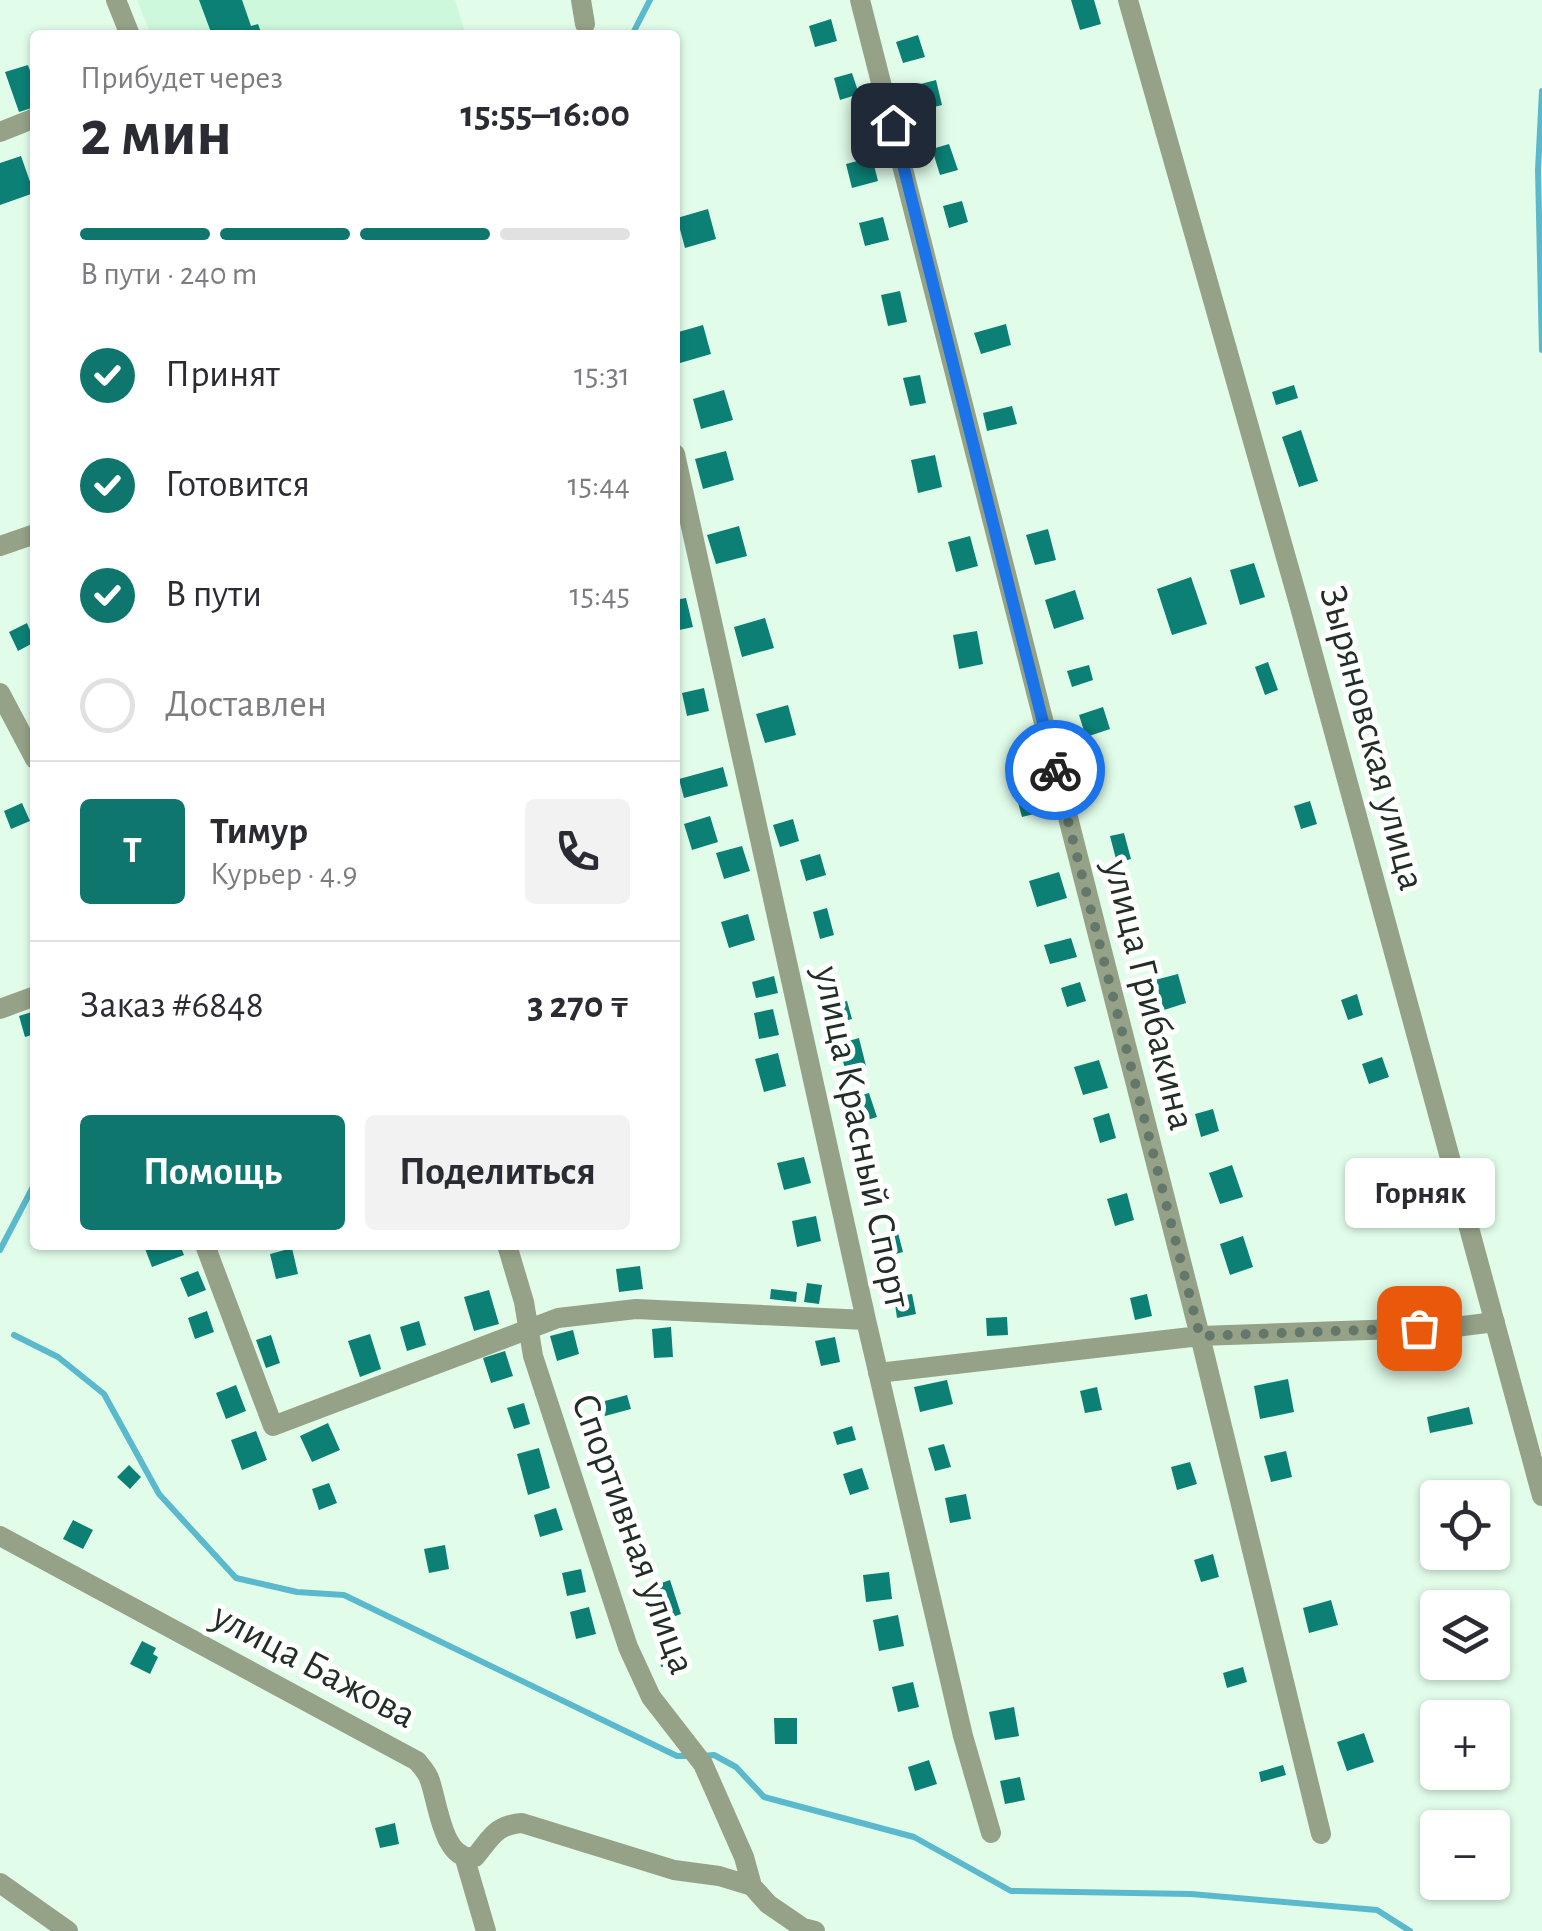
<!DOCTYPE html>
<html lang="ru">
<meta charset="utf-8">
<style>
body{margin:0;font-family:"Alegreya Sans",sans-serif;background:#f2f2f3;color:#2b2b33;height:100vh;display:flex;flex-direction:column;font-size:38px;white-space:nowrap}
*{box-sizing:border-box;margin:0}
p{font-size:32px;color:#7c7c81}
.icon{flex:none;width:55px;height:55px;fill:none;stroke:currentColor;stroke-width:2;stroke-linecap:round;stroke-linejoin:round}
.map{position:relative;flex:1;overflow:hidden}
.details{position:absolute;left:30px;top:30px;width:650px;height:1220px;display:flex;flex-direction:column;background:#fff;border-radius:10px;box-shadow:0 2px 8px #0004}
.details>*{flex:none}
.controls{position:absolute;left:1420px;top:1480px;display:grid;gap:20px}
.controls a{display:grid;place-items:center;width:90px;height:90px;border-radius:10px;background:#fff;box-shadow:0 2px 8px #0004;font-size:50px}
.pin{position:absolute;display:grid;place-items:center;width:85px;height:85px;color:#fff;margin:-42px;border-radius:20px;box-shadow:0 5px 15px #0006}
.courier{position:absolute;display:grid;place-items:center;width:100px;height:100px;margin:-50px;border:8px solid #1a73e8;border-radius:50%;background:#fff;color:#222;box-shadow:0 2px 12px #0007}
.bubble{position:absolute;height:70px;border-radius:10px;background:#fff;box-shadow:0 2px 8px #0004;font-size:32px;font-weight:700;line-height:70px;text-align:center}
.summary em{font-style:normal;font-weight:700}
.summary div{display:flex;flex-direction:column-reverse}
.summary{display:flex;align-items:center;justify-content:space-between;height:170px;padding:0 50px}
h1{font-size:65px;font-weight:700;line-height:75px}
.bar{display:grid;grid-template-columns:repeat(4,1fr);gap:15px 10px;align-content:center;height:120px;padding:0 50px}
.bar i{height:12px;border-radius:8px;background:#e1e1e2}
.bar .active{background:#0f766e}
.bar p{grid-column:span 4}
.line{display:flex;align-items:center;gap:25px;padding:0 50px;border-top:2px solid #e1e1e2}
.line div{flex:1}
.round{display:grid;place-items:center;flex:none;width:105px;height:105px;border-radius:10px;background:#f2f2f3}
ol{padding:0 50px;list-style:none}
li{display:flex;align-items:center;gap:30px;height:110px}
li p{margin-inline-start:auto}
li .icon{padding:10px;border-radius:50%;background:#0f766e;color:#fff;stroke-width:4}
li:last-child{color:#7c7c81}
li i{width:55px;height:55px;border:5px solid #e1e1e2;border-radius:50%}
.button{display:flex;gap:20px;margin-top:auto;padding:20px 50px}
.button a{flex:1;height:115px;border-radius:10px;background:#0f766e;color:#fff;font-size:40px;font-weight:700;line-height:115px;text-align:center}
.button a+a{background:#f2f2f3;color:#2b2b33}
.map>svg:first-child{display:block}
.built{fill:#cdf8dc}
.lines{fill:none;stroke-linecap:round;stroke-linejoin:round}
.stream{stroke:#5ab9cc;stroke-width:6}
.building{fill:#0c8075}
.minor{stroke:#95a287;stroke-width:20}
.done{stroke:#64776b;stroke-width:10;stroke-dasharray:0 18}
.route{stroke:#1a73e8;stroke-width:12}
.labels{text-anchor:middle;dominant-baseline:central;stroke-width:10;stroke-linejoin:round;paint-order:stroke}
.street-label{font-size:40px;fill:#212f26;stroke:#fff}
</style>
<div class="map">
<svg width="1542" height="1931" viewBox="0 0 1542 1931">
<rect width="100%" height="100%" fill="#e1fdea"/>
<!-- built -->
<path class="built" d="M 137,0 L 455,0 L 466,35 L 151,35 Z"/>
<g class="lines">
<!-- stream -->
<path class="stream" d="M 632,35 L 650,0
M 1542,91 L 1538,170 L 1542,350
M 0,1250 L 35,1183
M 14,1335 L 58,1357 L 104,1394 L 159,1494 L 236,1578 L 297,1592 L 344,1595 L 677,1756 L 689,1756
M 702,1756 L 714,1755 L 736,1767 L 764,1797 L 914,1837 L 1011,1891 L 1191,1894 L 1377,1910 L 1410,1931"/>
</g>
<!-- building -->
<path class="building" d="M 199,0 L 242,0 L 251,26 L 258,24 L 262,35 L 212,35 Z
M 1071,0 L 1094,0 L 1101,24 L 1080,30 Z
M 831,19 L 837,41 L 815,47 L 809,26 Z
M 918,35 L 925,57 L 903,63 L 896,42 Z
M 28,65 L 35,85 L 35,107 L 19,112 L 5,72 Z
M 852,73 L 859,94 L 840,100 L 834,78 Z
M 936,80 L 942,105 L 919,111 L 913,86 Z
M 949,144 L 958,170 L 940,175 L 932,149 Z
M 21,156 L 34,193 L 0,205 L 0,163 Z
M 872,157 L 878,181 L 852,188 L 846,164 Z
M 962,201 L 968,222 L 949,228 L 943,206 Z
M 708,209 L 716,239 L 685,248 L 677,218 Z
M 883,217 L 889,240 L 865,246 L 859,223 Z
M 900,291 L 907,322 L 888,326 L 881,295 Z
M 1006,324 L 1011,345 L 981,354 L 974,333 Z
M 703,325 L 711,354 L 680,363 L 675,333 Z
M 920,375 L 926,403 L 910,406 L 903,378 Z
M 1294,385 L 1298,398 L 1276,405 L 1272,392 Z
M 724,390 L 733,420 L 701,429 L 693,399 Z
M 1012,406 L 1017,424 L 987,431 L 983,413 Z
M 1301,430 L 1318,481 L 1299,487 L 1282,437 Z
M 726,451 L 734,480 L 703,489 L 695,459 Z
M 935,455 L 942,487 L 918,493 L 911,460 Z
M 739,526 L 747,556 L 716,564 L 707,535 Z
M 1048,529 L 1056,560 L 1035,565 L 1026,535 Z
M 970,536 L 978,566 L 956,572 L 948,542 Z
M 1254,563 L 1265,597 L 1240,605 L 1230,570 Z
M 1191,577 L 1207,624 L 1172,635 L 1157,589 Z
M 1075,590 L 1084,619 L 1054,629 L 1045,600 Z
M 686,598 L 693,627 L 675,631 L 675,600 Z
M 765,618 L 774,648 L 742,657 L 734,627 Z
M 27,623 L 35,642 L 18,651 L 9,632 Z
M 977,631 L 983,664 L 959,669 L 953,635 Z
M 1268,662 L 1278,690 L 1265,695 L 1255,667 Z
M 1089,665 L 1093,680 L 1072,687 L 1067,671 Z
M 704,688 L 709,711 L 687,716 L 682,693 Z
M 788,705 L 796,735 L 765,743 L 756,714 Z
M 1103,707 L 1110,729 L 1086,737 L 1079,715 Z
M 723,767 L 728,786 L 684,798 L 679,779 Z
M 1034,782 L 1042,812 L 1022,817 L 1014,788 Z
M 1310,801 L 1317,824 L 1301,829 L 1294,806 Z
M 22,803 L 30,821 L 11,829 L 4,811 Z
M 710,816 L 718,842 L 692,850 L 684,824 Z
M 793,819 L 799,841 L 780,847 L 773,825 Z
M 1124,833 L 1131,859 L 1117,863 L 1110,836 Z
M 742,846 L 750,871 L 724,879 L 716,853 Z
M 820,854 L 826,875 L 806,881 L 800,860 Z
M 1059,872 L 1067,898 L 1037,907 L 1029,881 Z
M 827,908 L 834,935 L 820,939 L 813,912 Z
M 748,914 L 755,940 L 729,948 L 721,922 Z
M 1071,938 L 1077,957 L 1050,964 L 1044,945 Z
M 1178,974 L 1186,1003 L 1164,1010 L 1155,980 Z
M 774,976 L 778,993 L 756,998 L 752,982 Z
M 1080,982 L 1086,1001 L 1067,1007 L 1061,988 Z
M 1357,994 L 1363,1015 L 1348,1020 L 1341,1000 Z
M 847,1001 L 852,1019 L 837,1023 L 832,1005 Z
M 773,1009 L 779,1035 L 759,1039 L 754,1013 Z
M 35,1011 L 35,1034 L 25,1037 L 19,1016 Z
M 859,1038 L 866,1066 L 846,1072 L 838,1044 Z
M 778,1053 L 786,1086 L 764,1092 L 755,1059 Z
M 1382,1057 L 1389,1077 L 1369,1084 L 1362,1064 Z
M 1099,1060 L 1108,1088 L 1083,1095 L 1074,1067 Z
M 869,1093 L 877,1117 L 857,1123 L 849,1099 Z
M 1213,1109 L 1219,1131 L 1201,1137 L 1195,1114 Z
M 1109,1113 L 1116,1138 L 1100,1143 L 1093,1118 Z
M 804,1157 L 811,1183 L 784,1190 L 777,1163 Z
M 1232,1165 L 1243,1197 L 1220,1204 L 1209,1173 Z
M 1127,1193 L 1134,1220 L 1115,1226 L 1107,1199 Z
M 816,1216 L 821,1241 L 797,1247 L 792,1221 Z
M 898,1233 L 903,1252 L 885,1257 L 879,1239 Z
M 1243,1236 L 1253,1267 L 1230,1275 L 1220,1244 Z
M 180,1245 L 184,1255 L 152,1267 L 144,1246 Z
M 292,1248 L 298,1274 L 276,1279 L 270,1254 Z
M 640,1266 L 643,1289 L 619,1292 L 616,1269 Z
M 198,1271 L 206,1290 L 188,1297 L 180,1278 Z
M 807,1283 L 822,1285 L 819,1304 L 804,1302 Z
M 771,1289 L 797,1292 L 796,1302 L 770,1299 Z
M 489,1290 L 499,1324 L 474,1331 L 464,1297 Z
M 912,1294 L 916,1314 L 897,1318 L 894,1297 Z
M 1147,1294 L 1152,1316 L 1135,1320 L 1130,1298 Z
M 207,1311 L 214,1332 L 195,1339 L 188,1318 Z
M 1007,1317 L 1008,1335 L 987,1336 L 986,1318 Z
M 419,1321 L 426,1345 L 407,1351 L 400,1327 Z
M 671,1327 L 673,1357 L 654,1358 L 652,1329 Z
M 573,1330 L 579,1354 L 557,1361 L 550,1336 Z
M 370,1334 L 381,1369 L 360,1377 L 348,1341 Z
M 271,1335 L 280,1363 L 266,1368 L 256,1340 Z
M 835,1337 L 840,1362 L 821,1366 L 815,1341 Z
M 505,1351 L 513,1376 L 491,1383 L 483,1358 Z
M 1288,1379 L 1294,1412 L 1260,1419 L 1254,1386 Z
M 947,1380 L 953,1404 L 920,1412 L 914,1387 Z
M 236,1385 L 246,1411 L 226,1419 L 216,1393 Z
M 1097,1387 L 1102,1410 L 1085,1413 L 1080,1391 Z
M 627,1395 L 631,1409 L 605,1416 L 601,1402 Z
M 524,1403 L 530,1424 L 514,1429 L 507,1408 Z
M 1469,1407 L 1473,1424 L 1430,1433 L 1427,1417 Z
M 328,1423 L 340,1450 L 312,1462 L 300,1436 Z
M 852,1426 L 856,1440 L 837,1445 L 833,1432 Z
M 256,1431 L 267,1460 L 242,1470 L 231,1440 Z
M 944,1444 L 951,1467 L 935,1471 L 928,1448 Z
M 539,1448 L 550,1488 L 528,1495 L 517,1454 Z
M 1286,1451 L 1292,1477 L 1271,1482 L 1264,1456 Z
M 1190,1462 L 1197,1484 L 1177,1490 L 1171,1467 Z
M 129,1465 L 141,1477 L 130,1489 L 117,1477 Z
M 862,1468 L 869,1489 L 850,1495 L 843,1474 Z
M 329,1483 L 337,1503 L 319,1510 L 312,1489 Z
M 966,1494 L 971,1519 L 950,1523 L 945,1498 Z
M 556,1508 L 563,1530 L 540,1537 L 534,1515 Z
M 632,1509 L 640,1530 L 620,1538 L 612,1517 Z
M 73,1520 L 93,1530 L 83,1549 L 63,1539 Z
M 445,1545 L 449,1569 L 429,1573 L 424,1549 Z
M 1213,1554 L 1219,1577 L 1201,1582 L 1194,1560 Z
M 581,1569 L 586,1592 L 567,1596 L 562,1573 Z
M 889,1572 L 892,1599 L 866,1602 L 863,1575 Z
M 670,1580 L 681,1614 L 653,1624 L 641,1590 Z
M 1331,1600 L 1338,1625 L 1309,1633 L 1303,1608 Z
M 589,1607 L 596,1634 L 576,1639 L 570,1612 Z
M 898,1615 L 904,1646 L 879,1651 L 873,1620 Z
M 677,1632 L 684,1663 L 661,1667 L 655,1636 Z
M 142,1641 L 156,1648 L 153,1654 L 158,1657 L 150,1674 L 130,1664 Z
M 1243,1667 L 1247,1682 L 1227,1688 L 1223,1673 Z
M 913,1682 L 919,1707 L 898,1712 L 892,1687 Z
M 1014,1707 L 1019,1736 L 995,1740 L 989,1712 Z
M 774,1718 L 797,1718 L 797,1744 L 775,1744 Z
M 1364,1733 L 1374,1762 L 1347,1771 L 1337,1742 Z
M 929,1760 L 937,1784 L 915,1791 L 908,1767 Z
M 1283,1765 L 1286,1775 L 1261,1782 L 1259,1772 Z
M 1020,1777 L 1025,1800 L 1005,1804 L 1000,1781 Z
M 395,1823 L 399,1844 L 380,1848 L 375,1828 Z"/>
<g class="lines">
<!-- minor -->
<path class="minor" d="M 116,0 L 130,35
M 581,0 L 585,24
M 860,0 L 1200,1336 L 1321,1834
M 1128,0 L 1300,607 L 1542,1496
M 0,132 L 35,118
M 675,454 L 866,1320 L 963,1736 L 991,1833
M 0,546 L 35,534
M 0,693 L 35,759
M 0,1009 L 35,996
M 205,1245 L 273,1426 L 558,1318 L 636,1309 L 866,1320
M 507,1245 L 524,1302 L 533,1356 L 628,1647 L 651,1697 L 703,1764 L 744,1857 L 752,1886
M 878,1373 L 1200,1336 L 1455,1327 L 1495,1322
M 0,1536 L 417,1761 C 422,1767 428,1773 430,1781 C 438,1803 443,1863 475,1857 C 491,1838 495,1825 522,1823 L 674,1870 L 719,1876 L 752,1886 L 768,1904 L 803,1928 L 815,1931
M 465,1859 L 486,1931
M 0,1883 L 68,1931"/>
</g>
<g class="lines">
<!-- done -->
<path class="done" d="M 1055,770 L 1200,1336 L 1419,1328"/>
<!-- route -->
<path class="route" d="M 893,125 L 1055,770"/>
</g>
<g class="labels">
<!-- street labels -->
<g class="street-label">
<text transform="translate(1372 738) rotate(75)">Зыряновская улица</text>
<text transform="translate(1149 995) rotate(76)">улица Грибакина</text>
<text transform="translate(862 1137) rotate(78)">улица Красный Спорт</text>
<text transform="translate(633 1534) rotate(70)">Спортивная улица</text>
<text transform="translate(314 1666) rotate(28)">улица Бажова</text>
</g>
</g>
</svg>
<div class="controls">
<a><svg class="icon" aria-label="locate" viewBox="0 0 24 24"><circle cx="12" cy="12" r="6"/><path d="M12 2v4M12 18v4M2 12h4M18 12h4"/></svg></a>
<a><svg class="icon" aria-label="layers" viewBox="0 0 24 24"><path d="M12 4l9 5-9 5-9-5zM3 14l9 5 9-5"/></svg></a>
<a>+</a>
<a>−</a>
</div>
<div class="pin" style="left:1419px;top:1328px;background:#ea580c"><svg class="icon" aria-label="bag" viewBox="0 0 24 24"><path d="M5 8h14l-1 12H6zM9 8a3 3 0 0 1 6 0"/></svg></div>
<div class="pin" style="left:893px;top:125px;background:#1f2937"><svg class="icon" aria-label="home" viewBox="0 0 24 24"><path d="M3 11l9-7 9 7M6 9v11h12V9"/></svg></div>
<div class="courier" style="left:1055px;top:770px"><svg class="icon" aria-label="bike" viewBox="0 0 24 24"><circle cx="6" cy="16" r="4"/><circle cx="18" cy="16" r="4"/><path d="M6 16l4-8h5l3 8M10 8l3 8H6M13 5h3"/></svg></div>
<div class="bubble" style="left:1345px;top:1158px;width:150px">Горняк</div>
<section class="details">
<div class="summary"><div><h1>2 мин</h1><p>Прибудет через</p></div><em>15:55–16:00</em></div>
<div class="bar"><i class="active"></i><i class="active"></i><i class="active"></i><i></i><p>В пути · 240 m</p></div>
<ol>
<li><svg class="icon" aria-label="check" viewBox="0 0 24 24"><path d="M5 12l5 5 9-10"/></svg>Принят<p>15:31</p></li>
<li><svg class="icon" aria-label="check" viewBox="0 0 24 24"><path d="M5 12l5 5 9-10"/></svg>Готовится<p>15:44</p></li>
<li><svg class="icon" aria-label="check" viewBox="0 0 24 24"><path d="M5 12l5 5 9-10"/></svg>В пути<p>15:45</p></li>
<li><i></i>Доставлен</li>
</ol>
<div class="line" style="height:180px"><b class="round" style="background:#0f766e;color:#fff">Т</b><div><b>Тимур</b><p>Курьер · 4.9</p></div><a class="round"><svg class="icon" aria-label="phone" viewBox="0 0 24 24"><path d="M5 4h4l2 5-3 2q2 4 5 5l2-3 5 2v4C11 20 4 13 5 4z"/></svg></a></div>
<div class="line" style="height:130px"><div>Заказ #6848</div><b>3 270 ₸</b></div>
<div class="button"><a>Помощь</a><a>Поделиться</a></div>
</section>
</div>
